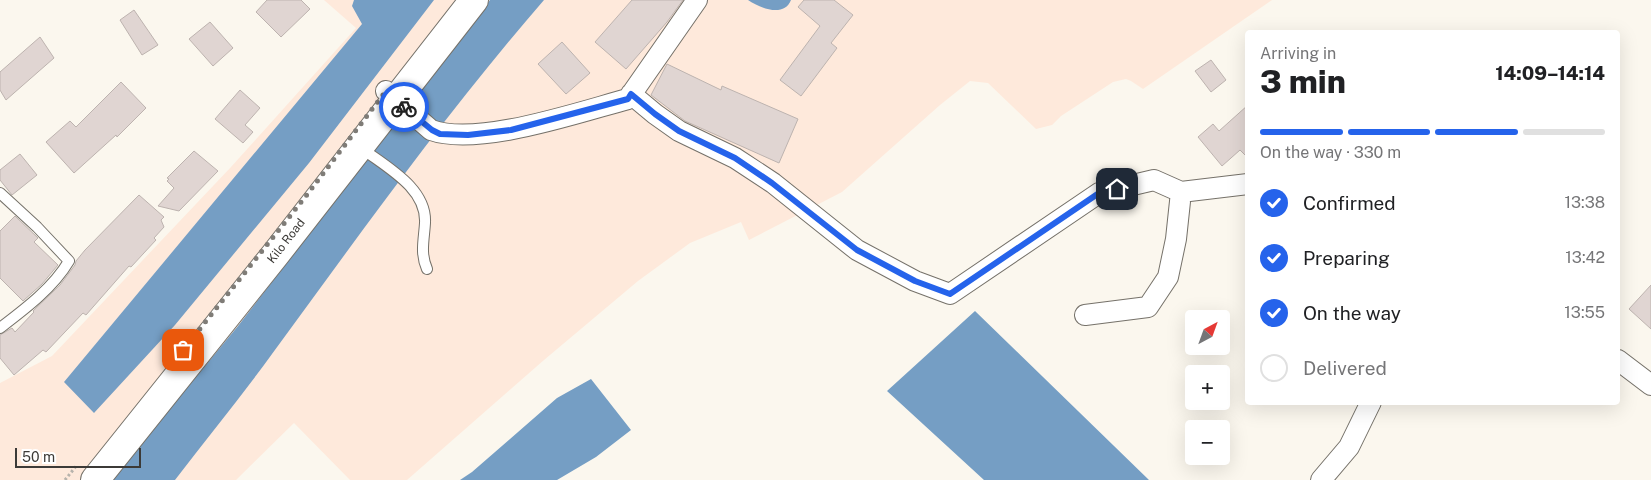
<!DOCTYPE html>
<meta charset="utf-8">
<style>
body{margin:0;font-family:"Public Sans",sans-serif;background:#f2f2f2;color:#202124;height:100vh;display:flex;flex-direction:column;font-size:19px;white-space:nowrap}
*{box-sizing:border-box;margin:0}
p{font-size:16px;color:#757577}
.icon{flex:none;width:28px;height:28px;fill:none;stroke:currentColor;stroke-width:2;stroke-linecap:round;stroke-linejoin:round}
.map{position:relative;flex:1;overflow:hidden}
.sheet{position:absolute;left:1245px;top:30px;width:375px;height:375px;display:flex;flex-direction:column;background:#fff;border-radius:5px;box-shadow:0 5px 20px #0002}
.sheet>*{flex:none}
.needle{width:32px;rotate:41deg}
.tools{position:absolute;left:1185px;top:310px;display:grid;gap:10px}
.tools a{display:grid;place-items:center;width:45px;height:45px;border-radius:5px;background:#fff;box-shadow:0 5px 20px #0002;font-size:25px}
.scale{position:absolute;left:15px;bottom:12px;width:126px;box-sizing:border-box;padding-left:5px;border:2px solid #3c3a37;border-top:0;font-size:14px;line-height:18px;white-space:nowrap;color:#3c3a37;-webkit-text-stroke:4px #fff;paint-order:stroke}
.pin{position:absolute;display:grid;place-items:center;width:42px;height:42px;color:#fff;margin:-21px;border-radius:10px;box-shadow:0 2px 8px #0006}
.courier{position:absolute;display:grid;place-items:center;width:50px;height:50px;margin:-25px;border:4px solid #2563eb;border-radius:50%;background:#fff;color:#222;box-shadow:0 1px 6px #0007}
.headline em{font-style:normal;font-weight:800}
.headline div{display:flex;flex-direction:column-reverse}
.headline{display:flex;align-items:center;justify-content:space-between;height:85px;padding:0 15px}
h1{font-size:32px;font-weight:800;line-height:38px}
.bar{display:grid;grid-template-columns:repeat(4,1fr);gap:8px 5px;align-content:center;height:60px;padding:0 15px}
.bar i{height:6px;border-radius:4px;background:#e0e0e0}
.bar .current{background:#2563eb}
.bar p{grid-column:span 4}
ol{padding:0 15px;list-style:none}
li{display:flex;align-items:center;gap:15px;height:55px}
li p{margin-inline-start:auto}
li .icon{padding:5px;border-radius:50%;background:#2563eb;color:#fff;stroke-width:4}
li:last-child{color:#757577}
li i{width:28px;height:28px;border:2px solid #e0e0e0;border-radius:50%}
.map>svg:first-child{display:block}
.education{fill:#fee9db}
.water{fill:#759ec4}
.building{fill:#e0d5d2;stroke:#bdb3af}
.lines{fill:none;stroke-linecap:round;stroke-linejoin:round}
.lane-casing{stroke:#757169;stroke-width:12}
.street-casing{stroke:#757169;stroke-width:22}
.secondary-casing{stroke:#757169;stroke-width:30}
.path{stroke:#b7b3ac;stroke-width:3;stroke-dasharray:2.5 2.5;stroke-linecap:butt}
.lane{stroke:#fff;stroke-width:10}
.street{stroke:#fff;stroke-width:20}
.secondary{stroke:#fff;stroke-width:28}
.done{stroke:#7f7c77;stroke-width:5;stroke-dasharray:0 9}
.route{stroke:#2563eb;stroke-width:6}
.labels{text-anchor:middle;dominant-baseline:central;stroke-width:4.5;stroke-linejoin:round;paint-order:stroke}
.street-label{font-size:12px;fill:#3c3a37;stroke:#fff}
</style>
<div class="map">
<svg width="1651" height="480" viewBox="0 0 1651 480">
<rect width="100%" height="100%" fill="#fbf7ee"/>
<!-- education -->
<path class="education" d="M 324,0 L 1272,0 L 1143,89 L 1131,81 L 1126,79 L 1113,82 L 1061,116 L 1052,125 L 1036,129 L 988,83 L 970,81 L 940,105 L 842,192 L 749,240 L 741,222 L 690,243 L 638,281 L 544,360 L 407,480 L 350,480 L 294,423 L 236,480 L 0,480 L 0,383 L 52,356 L 231,167 L 356,28 Z"/>
<!-- water -->
<path class="water" d="M 354,0 L 434,0 L 309,163 L 175,325 L 94,413 L 64,382 L 362,24 L 352,6 Z
M 490,0 L 544,0 C 446,113 360,234 272,354 C 241,397 207,438 175,480 L 111,480 L 238,326 Z
M 748,0 L 791,0 C 784,18 760,8 748,0 Z
M 975,311 L 1149,480 L 984,480 L 887,391 Z
M 591,379 L 631,430 L 596,457 L 557,480 L 460,480 L 472,472 L 557,398 Z"/>
<!-- building -->
<path class="building" d="M 267,0 L 301,0 L 310,9 L 281,37 L 256,12 Z
M 632,0 L 683,0 L 667,22 L 626,69 L 595,42 Z
M 804,0 L 834,0 L 853,15 L 831,43 L 837,48 L 801,96 L 780,80 L 820,26 L 798,7 Z
M 134,10 L 158,45 L 142,55 L 120,20 Z
M 210,22 L 233,48 L 213,66 L 189,39 Z
M 40,37 L 54,58 L 6,100 L 0,90 L 0,72 Z
M 562,42 L 590,73 L 566,94 L 538,64 Z
M 1211,60 L 1226,80 L 1211,92 L 1195,71 Z
M 667,64 L 721,90 L 722,86 L 798,119 L 779,163 L 685,121 L 651,95 Z
M 121,82 L 146,108 L 117,137 L 116,135 L 74,173 L 46,142 L 70,121 L 76,127 Z
M 240,90 L 260,108 L 245,125 L 253,132 L 243,143 L 215,119 Z
M 1248,105 L 1248,158 L 1240,150 L 1222,166 L 1198,137 L 1213,124 L 1219,131 Z
M 194,151 L 218,171 L 179,211 L 158,206 L 174,188 L 167,181 L 169,179 L 167,178 Z
M 20,154 L 37,175 L 12,195 L 0,180 L 0,170 Z
M 139,195 L 164,217 L 161,220 L 164,227 L 154,238 L 156,240 L 131,267 L 129,266 L 86,315 L 83,313 L 46,352 L 43,350 L 14,375 L 0,358 L 0,335 L 12,328 L 15,332 L 34,312 L 33,311 L 60,285 L 75,265 L 76,261 L 85,250 Z
M 15,216 L 38,238 L 34,242 L 58,265 L 42,284 L 23,301 L 0,278 L 0,231 Z
M 1651,285 L 1651,329 L 1629,309 Z"/>
<g class="lines">
<defs>
<path id="lane" d="M 360,147 C 384,166 427,187 425,223 C 424,240 420,253 427,269
M 0,193 L 37,227 L 69,261 C 53,288 25,309 0,328"/>
<path id="street" d="M 386,91 L 431,130 C 478,147 579,112 628,99 L 697,0
M 631,94 L 655,114 L 679,131 L 735,158 L 773,183 L 857,250 L 915,281 L 950,294 L 1099,193 L 1154,180 L 1181,192
M 1085,315 L 1148,307 L 1168,277 L 1176,239 L 1181,192 L 1248,184
M 1618,360 L 1651,385
M 1321,480 L 1349,447 L 1371,402"/>
<path id="secondary" d="M 95,480 L 275,255 L 474,0"/>
</defs>
<!-- lane casing -->
<use href="#lane" class="lane-casing"/>
<!-- street casing -->
<use href="#street" class="street-casing"/>
<!-- secondary casing -->
<use href="#secondary" class="secondary-casing"/>
<!-- path -->
<path class="path" d="M 65,480 L 77,465"/>
<!-- lane -->
<use href="#lane" class="lane"/>
<!-- street -->
<use href="#street" class="street"/>
<!-- secondary -->
<use href="#secondary" class="secondary"/>
</g>
<g class="lines">
<!-- done -->
<path class="done" d="M 183,350 L 306,196 L 386,91 L 404,107"/>
<!-- route -->
<path class="route" d="M 404,107 L 432,130 L 440,134 L 468,135 L 511,130 L 628,99 L 631,94 L 655,114 L 679,131 L 735,158 L 772,183 L 857,250 L 915,281 L 950,294 L 1099,193 L 1117,189"/>
</g>
<g class="labels">
<!-- street labels -->
<g class="street-label">
<text transform="translate(286 241) rotate(-52)">Kilo Road</text>
</g>
</g>
</svg>
<div class="tools">
<a><svg class="needle" viewBox="-14 -14 28 28"><path d="M0-13l5 13h-10z" fill="#e53935"/><path d="M0 13l5-13h-10z" fill="#757577"/></svg></a>
<a>+</a>
<a>−</a>
</div>
<div class="scale">50 m</div>
<div class="pin" style="left:183px;top:350px;background:#ea580c"><svg class="icon" aria-label="bag" viewBox="0 0 24 24"><path d="M5 8h14l-1 12H6zM9 8a3 3 0 0 1 6 0"/></svg></div>
<div class="pin" style="left:1117px;top:189px;background:#1f2937"><svg class="icon" aria-label="home" viewBox="0 0 24 24"><path d="M3 11l9-7 9 7M6 9v11h12V9"/></svg></div>
<div class="courier" style="left:404px;top:107px"><svg class="icon" aria-label="bike" viewBox="0 0 24 24"><circle cx="6" cy="16" r="4"/><circle cx="18" cy="16" r="4"/><path d="M6 16l4-8h5l3 8M10 8l3 8H6M13 5h3"/></svg></div>
<section class="sheet">
<div class="headline"><div><h1>3 min</h1><p>Arriving in</p></div><em>14:09–14:14</em></div>
<div class="bar"><i class="current"></i><i class="current"></i><i class="current"></i><i></i><p>On the way · 330 m</p></div>
<ol>
<li><svg class="icon" aria-label="check" viewBox="0 0 24 24"><path d="M5 12l5 5 9-10"/></svg>Confirmed<p>13:38</p></li>
<li><svg class="icon" aria-label="check" viewBox="0 0 24 24"><path d="M5 12l5 5 9-10"/></svg>Preparing<p>13:42</p></li>
<li><svg class="icon" aria-label="check" viewBox="0 0 24 24"><path d="M5 12l5 5 9-10"/></svg>On the way<p>13:55</p></li>
<li><i></i>Delivered</li>
</ol>
</section>
</div>
